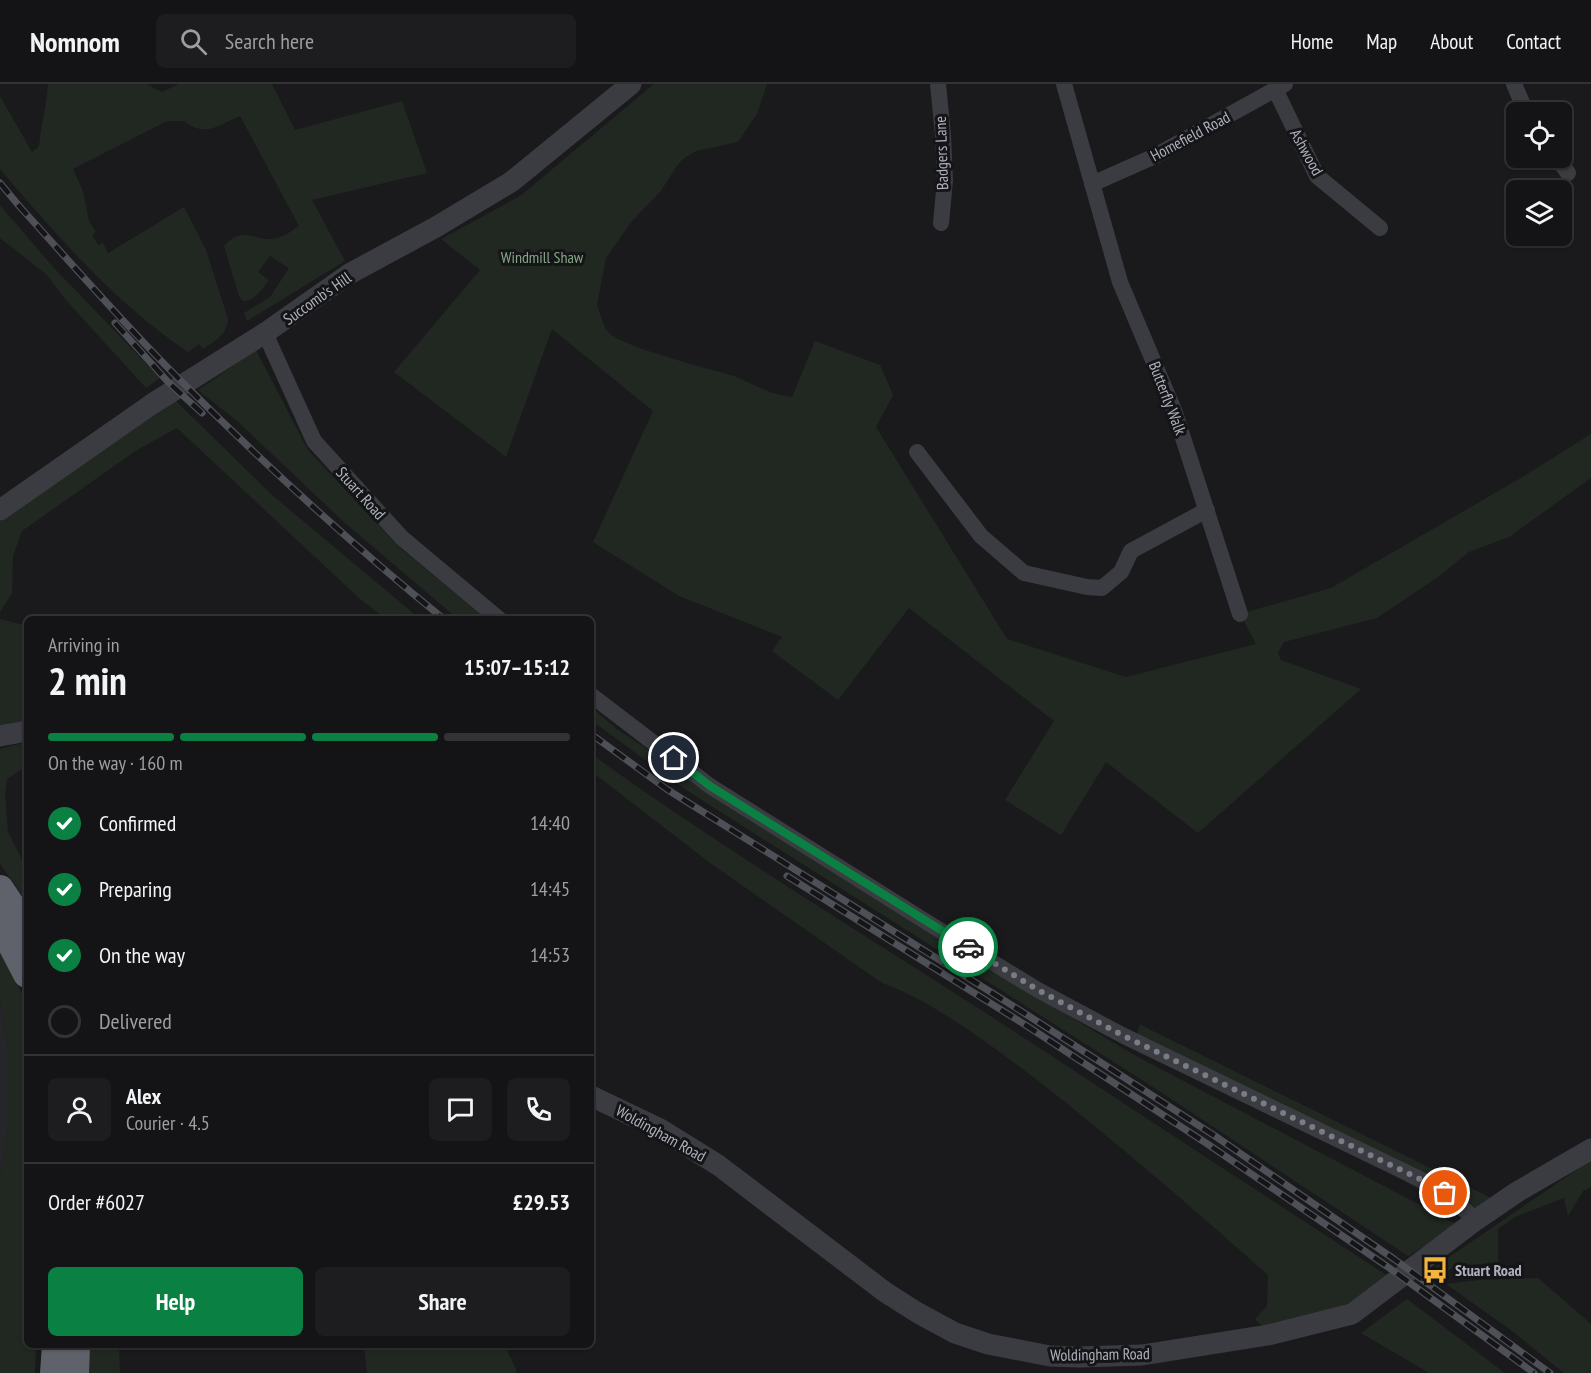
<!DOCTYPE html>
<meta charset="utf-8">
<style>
body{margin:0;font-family:"PT Sans Narrow",sans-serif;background:#1d1d1f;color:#f1f3f6;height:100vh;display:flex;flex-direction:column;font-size:22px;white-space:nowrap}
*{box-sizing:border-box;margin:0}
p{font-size:20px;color:#9d9ea1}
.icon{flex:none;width:33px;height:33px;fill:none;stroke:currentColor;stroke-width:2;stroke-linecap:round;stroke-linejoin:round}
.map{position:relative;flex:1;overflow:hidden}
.side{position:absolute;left:24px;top:532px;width:570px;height:732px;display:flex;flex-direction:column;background:#141416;border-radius:9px;box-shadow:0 2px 4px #0004,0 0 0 2px #333335}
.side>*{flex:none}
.fabs{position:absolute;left:1506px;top:18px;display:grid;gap:12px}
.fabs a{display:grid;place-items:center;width:66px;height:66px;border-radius:9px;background:#141416;box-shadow:0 2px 4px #0004,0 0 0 2px #333335;font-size:30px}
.pin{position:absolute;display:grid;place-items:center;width:51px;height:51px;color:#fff;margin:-26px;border:3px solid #fff;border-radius:50%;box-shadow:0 2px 6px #0007}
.courier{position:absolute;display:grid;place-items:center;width:60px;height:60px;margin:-30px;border:4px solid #0b8043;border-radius:50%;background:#fff;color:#222;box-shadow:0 2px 8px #0007}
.headline em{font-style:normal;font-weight:700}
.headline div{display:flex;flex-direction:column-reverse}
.headline{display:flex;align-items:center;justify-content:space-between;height:102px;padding:0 24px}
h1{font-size:39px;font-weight:700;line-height:45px}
.bar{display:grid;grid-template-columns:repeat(4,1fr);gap:9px 6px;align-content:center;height:72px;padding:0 24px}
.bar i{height:8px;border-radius:4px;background:#333335}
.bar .current{background:#0b8043}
.bar p{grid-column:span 4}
.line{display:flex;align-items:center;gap:15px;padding:0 24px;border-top:2px solid #333335}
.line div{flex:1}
.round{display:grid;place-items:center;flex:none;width:63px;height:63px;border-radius:9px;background:#1d1d1f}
ol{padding:0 24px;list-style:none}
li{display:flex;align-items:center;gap:18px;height:66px}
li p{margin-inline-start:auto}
li .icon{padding:6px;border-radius:50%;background:#0b8043;color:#fff;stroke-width:4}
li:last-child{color:#9d9ea1}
li i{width:33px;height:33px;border:3px solid #333335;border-radius:50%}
.button{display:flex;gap:12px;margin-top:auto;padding:12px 24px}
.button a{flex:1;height:69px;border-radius:9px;background:#0b8043;color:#fff;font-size:24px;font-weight:700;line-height:69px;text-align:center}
.button a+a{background:#1d1d1f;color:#f1f3f6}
header{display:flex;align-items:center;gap:36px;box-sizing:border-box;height:84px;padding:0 30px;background:#141416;border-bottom:2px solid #333335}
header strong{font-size:28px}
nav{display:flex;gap:33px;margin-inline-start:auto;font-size:21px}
.search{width:420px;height:54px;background:#1d1d1f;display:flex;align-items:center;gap:15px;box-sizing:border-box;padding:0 21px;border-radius:9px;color:#9d9ea1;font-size:22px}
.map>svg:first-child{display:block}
.built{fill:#26262a}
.green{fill:#202821}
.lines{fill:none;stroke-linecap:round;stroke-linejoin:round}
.minor{stroke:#3b3c42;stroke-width:16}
.tertiary{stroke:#3b3c42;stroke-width:21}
.trunk{stroke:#5f626a;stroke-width:28}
.rail-casing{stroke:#4e5057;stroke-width:7}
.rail{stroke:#151518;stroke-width:4.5;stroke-dasharray:14;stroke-linecap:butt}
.done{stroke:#7a7c84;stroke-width:6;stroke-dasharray:0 10.8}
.route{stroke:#0b8043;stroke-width:8}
.labels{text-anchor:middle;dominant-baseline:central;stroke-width:6;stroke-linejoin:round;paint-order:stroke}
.street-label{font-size:16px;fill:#adb1bc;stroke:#151518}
.park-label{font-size:16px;fill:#84a786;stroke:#151518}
.poi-label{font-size:16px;font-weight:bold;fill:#adb1bc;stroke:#151518;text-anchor:start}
</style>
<header>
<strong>Nomnom</strong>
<div class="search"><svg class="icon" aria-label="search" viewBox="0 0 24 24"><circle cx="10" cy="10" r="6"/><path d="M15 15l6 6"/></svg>Search here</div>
<nav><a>Home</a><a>Map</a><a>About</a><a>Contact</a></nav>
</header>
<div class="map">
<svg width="1591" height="1289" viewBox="0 0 1591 1289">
<rect width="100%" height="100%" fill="#1a1a1d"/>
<!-- built -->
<path class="built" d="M 0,918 L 8,964 L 8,1044 L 0,1094 Z"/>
<!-- green -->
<path class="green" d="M 48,0 L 146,0 L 162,8 L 179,0 L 272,0 L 295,46 L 402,17 L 427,89 L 312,116 L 345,177 L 247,237 L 244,229 L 270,213 L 289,184 L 270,172 L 258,188 L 269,196 C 262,205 255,217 243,217 L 239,212 L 224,162 C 244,139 256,160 278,154 C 285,152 293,146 299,142 L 240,32 C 219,41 205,54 184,37 L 167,37 L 73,85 L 83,107 L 89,137 L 96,148 L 92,151 L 98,161 L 103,159 L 108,169 L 184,123 L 206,166 L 228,235 C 227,251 215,257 203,265 L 199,260 L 188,268 C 116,220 56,151 0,85 L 0,12 L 32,68 L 39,62 C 41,41 47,21 48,0 Z
M 654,0 L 767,0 L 757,30 L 738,58 L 696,67 L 683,75 L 677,82 L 661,107 L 632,137 L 606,174 L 597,221 L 604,242 L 610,250 L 618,255 L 639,264 L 687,279 L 734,292 L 772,309 L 792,313 L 815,257 L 880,281 L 893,311 L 876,343 L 1007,555 L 1126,593 L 1256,560 L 1240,530 L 1331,504 L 1519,395 L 1591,350 L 1591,394 L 1509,453 L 1469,468 L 1438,493 L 1377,534 L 1284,558 L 1278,569 L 1281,576 L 1361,605 L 1198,749 L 1106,678 L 1061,751 L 1005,716 L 1054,637 L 909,524 L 838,616 L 772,567 L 782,553 L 679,512 L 593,458 L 653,327 L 552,245 L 506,373 L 394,288 L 480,186 L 441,155 L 520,112 Z
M 0,121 L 54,184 L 160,294 L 146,304 L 65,215 L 47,191 L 0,154 Z
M 256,266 L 308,366 L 399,463 L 486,535 L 458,535 L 345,439 L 237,337 L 198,306 Z
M 175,316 L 271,410 L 420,535 L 386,535 L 360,515 L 177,344 L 137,366 L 22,447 L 13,472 L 12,509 L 0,528 L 0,435 Z
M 0,535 L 27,542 L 27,637 L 0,642 Z
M 591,623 L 617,645 L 779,754 L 987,883 L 1136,972 L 1458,1141 L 1408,1172 L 1150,1001 L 683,704 L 591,636 Z
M 27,658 L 27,682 L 7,695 L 5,710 L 8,748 L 27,785 L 27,823 L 16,802 L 0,780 L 0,665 Z
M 591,670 C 722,764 860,848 995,935 C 1126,1020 1257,1107 1388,1192 L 1367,1211 L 1343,1223 L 1262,1242 L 1255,1235 L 1267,1222 L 1268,1191 C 1190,1122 1111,1053 1028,989 C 986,958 931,916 882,899 L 710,779 L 591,687 Z
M 0,863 L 23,912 L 27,928 L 27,1262 L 36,1262 L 35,1289 L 0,1289 L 0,1094 L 8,1044 L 8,964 L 0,918 Z
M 1140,940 L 1149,945 L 1491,1114 L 1471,1134 L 1283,1030 L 1136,953 Z
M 1591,1076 L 1591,1103 L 1583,1107 L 1568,1132 L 1564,1114 L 1515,1133 L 1498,1145 L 1498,1179 L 1462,1181 L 1433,1192 L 1427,1188 Z
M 1538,1194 L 1591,1240 L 1591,1289 L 1564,1289 L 1512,1247 L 1446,1200 L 1479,1196 Z
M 1407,1215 L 1505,1289 L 1429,1289 L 1361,1249 Z
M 85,1262 L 119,1262 L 120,1289 L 84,1289 Z
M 364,1262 L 505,1262 L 516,1285 L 516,1289 L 367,1289 Z"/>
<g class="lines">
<!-- minor -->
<path class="minor" d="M 938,0 L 943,51 L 945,96 L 941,139
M 1064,0 L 1120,198 L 1174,326 L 1240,530
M 1514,0 L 1526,28
M 1275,5 L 1317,92 L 1380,144
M 1557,74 L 1568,89
M 1092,100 L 1155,72 L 1285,0
M 265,249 L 314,357 L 402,454 L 500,536
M 917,368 L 981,452 L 1024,489 L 1087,503 L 1102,504 L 1121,488 L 1131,467 L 1207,426
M 591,611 L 710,702 L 933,842 L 1038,906 L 1122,951 L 1430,1100 L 1445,1109 L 1476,1136"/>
<!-- tertiary -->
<path class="tertiary" d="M 0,426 L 152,320 L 265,249 L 349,190 L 436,143 L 511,98 L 631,0
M 0,652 L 27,647
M 591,1012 L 660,1045 L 718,1081 L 885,1208 L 918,1229 L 955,1249 L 988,1260 L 1050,1272 L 1079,1273 L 1142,1271 L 1268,1251 L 1352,1230 L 1476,1136 L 1517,1108 L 1591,1065"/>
<!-- trunk -->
<path class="trunk" d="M 0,805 L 27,846
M 0,838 L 27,890
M 54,1289 L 56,1262
M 75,1289 L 76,1262"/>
<defs>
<path id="rail" d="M 0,99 L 20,123 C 72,180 123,239 178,294 C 263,379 351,460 445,536
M 115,239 L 168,298 L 202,329
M 591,650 L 668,706 L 1032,934 L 1215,1052 L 1394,1175 L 1550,1289
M 787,792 L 1027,942 L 1209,1061 L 1388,1183 L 1534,1289"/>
</defs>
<!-- rail casing -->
<use href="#rail" class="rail-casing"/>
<!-- rail -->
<use href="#rail" class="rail"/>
</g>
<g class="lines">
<!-- done -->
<path class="done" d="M 968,863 L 1038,906 L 1122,951 L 1430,1100 L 1445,1109"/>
<!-- route -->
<path class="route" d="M 674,674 L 710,702 L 968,863"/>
</g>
<!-- icons -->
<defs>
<symbol id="bus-bare" viewBox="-9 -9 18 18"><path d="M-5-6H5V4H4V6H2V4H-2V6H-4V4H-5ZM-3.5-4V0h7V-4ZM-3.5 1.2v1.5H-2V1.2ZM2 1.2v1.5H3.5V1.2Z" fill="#f3b53c" stroke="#151518" stroke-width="2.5" paint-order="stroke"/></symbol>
</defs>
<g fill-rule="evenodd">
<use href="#bus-bare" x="1416" y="1167" width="38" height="38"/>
</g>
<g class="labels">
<!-- street labels -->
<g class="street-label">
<text transform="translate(1190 52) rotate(-28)">Homefield Road</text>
<text transform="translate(1307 68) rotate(61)">Ashwood</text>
<text transform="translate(941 69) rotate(-92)">Badgers Lane</text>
<text transform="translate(317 214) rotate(-35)">Succomb's Hill</text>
<text transform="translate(1168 314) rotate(69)">Butterfly Walk</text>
<text transform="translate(361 409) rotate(48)">Stuart Road</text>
<text transform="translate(661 1049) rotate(29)">Woldingham Road</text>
<text transform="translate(1100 1270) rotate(-1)">Woldingham Road</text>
</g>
<!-- park labels -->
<g class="park-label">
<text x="542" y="173">Windmill Shaw</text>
</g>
<!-- poi labels -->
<g class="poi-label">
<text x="1455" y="1186">Stuart Road</text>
</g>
</g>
</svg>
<div class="fabs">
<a><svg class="icon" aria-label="locate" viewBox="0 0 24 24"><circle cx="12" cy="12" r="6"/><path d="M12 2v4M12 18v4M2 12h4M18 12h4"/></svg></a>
<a><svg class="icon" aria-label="layers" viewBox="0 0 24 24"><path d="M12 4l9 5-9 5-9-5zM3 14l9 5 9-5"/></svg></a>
</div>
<div class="pin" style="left:1445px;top:1109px;background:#ea580c"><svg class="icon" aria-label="bag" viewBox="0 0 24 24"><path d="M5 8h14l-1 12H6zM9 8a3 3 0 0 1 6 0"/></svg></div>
<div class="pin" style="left:674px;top:674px;background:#1f2937"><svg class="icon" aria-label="home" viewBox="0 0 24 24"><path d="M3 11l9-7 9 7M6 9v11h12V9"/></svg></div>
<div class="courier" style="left:968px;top:863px"><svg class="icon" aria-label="car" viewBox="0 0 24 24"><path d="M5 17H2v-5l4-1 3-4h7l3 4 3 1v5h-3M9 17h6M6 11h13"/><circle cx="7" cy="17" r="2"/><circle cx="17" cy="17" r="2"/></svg></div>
<section class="side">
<div class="headline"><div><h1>2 min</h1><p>Arriving in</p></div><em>15:07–15:12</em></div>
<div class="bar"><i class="current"></i><i class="current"></i><i class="current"></i><i></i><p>On the way · 160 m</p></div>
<ol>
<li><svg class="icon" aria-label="check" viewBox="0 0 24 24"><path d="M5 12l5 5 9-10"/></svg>Confirmed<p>14:40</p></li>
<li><svg class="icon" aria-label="check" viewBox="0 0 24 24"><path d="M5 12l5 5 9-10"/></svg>Preparing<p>14:45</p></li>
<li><svg class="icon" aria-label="check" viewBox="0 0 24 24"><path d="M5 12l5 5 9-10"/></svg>On the way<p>14:53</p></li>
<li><i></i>Delivered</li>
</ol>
<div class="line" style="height:108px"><a class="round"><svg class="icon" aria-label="person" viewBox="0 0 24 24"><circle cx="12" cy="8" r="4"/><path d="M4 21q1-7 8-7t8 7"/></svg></a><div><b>Alex</b><p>Courier · 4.5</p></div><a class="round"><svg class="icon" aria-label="chat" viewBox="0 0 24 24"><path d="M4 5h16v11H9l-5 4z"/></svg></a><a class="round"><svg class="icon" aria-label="phone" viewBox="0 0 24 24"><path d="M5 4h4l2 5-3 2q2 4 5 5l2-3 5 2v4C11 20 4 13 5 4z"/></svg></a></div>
<div class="line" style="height:78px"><div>Order #6027</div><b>£29.53</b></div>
<div class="button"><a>Help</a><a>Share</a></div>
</section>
</div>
